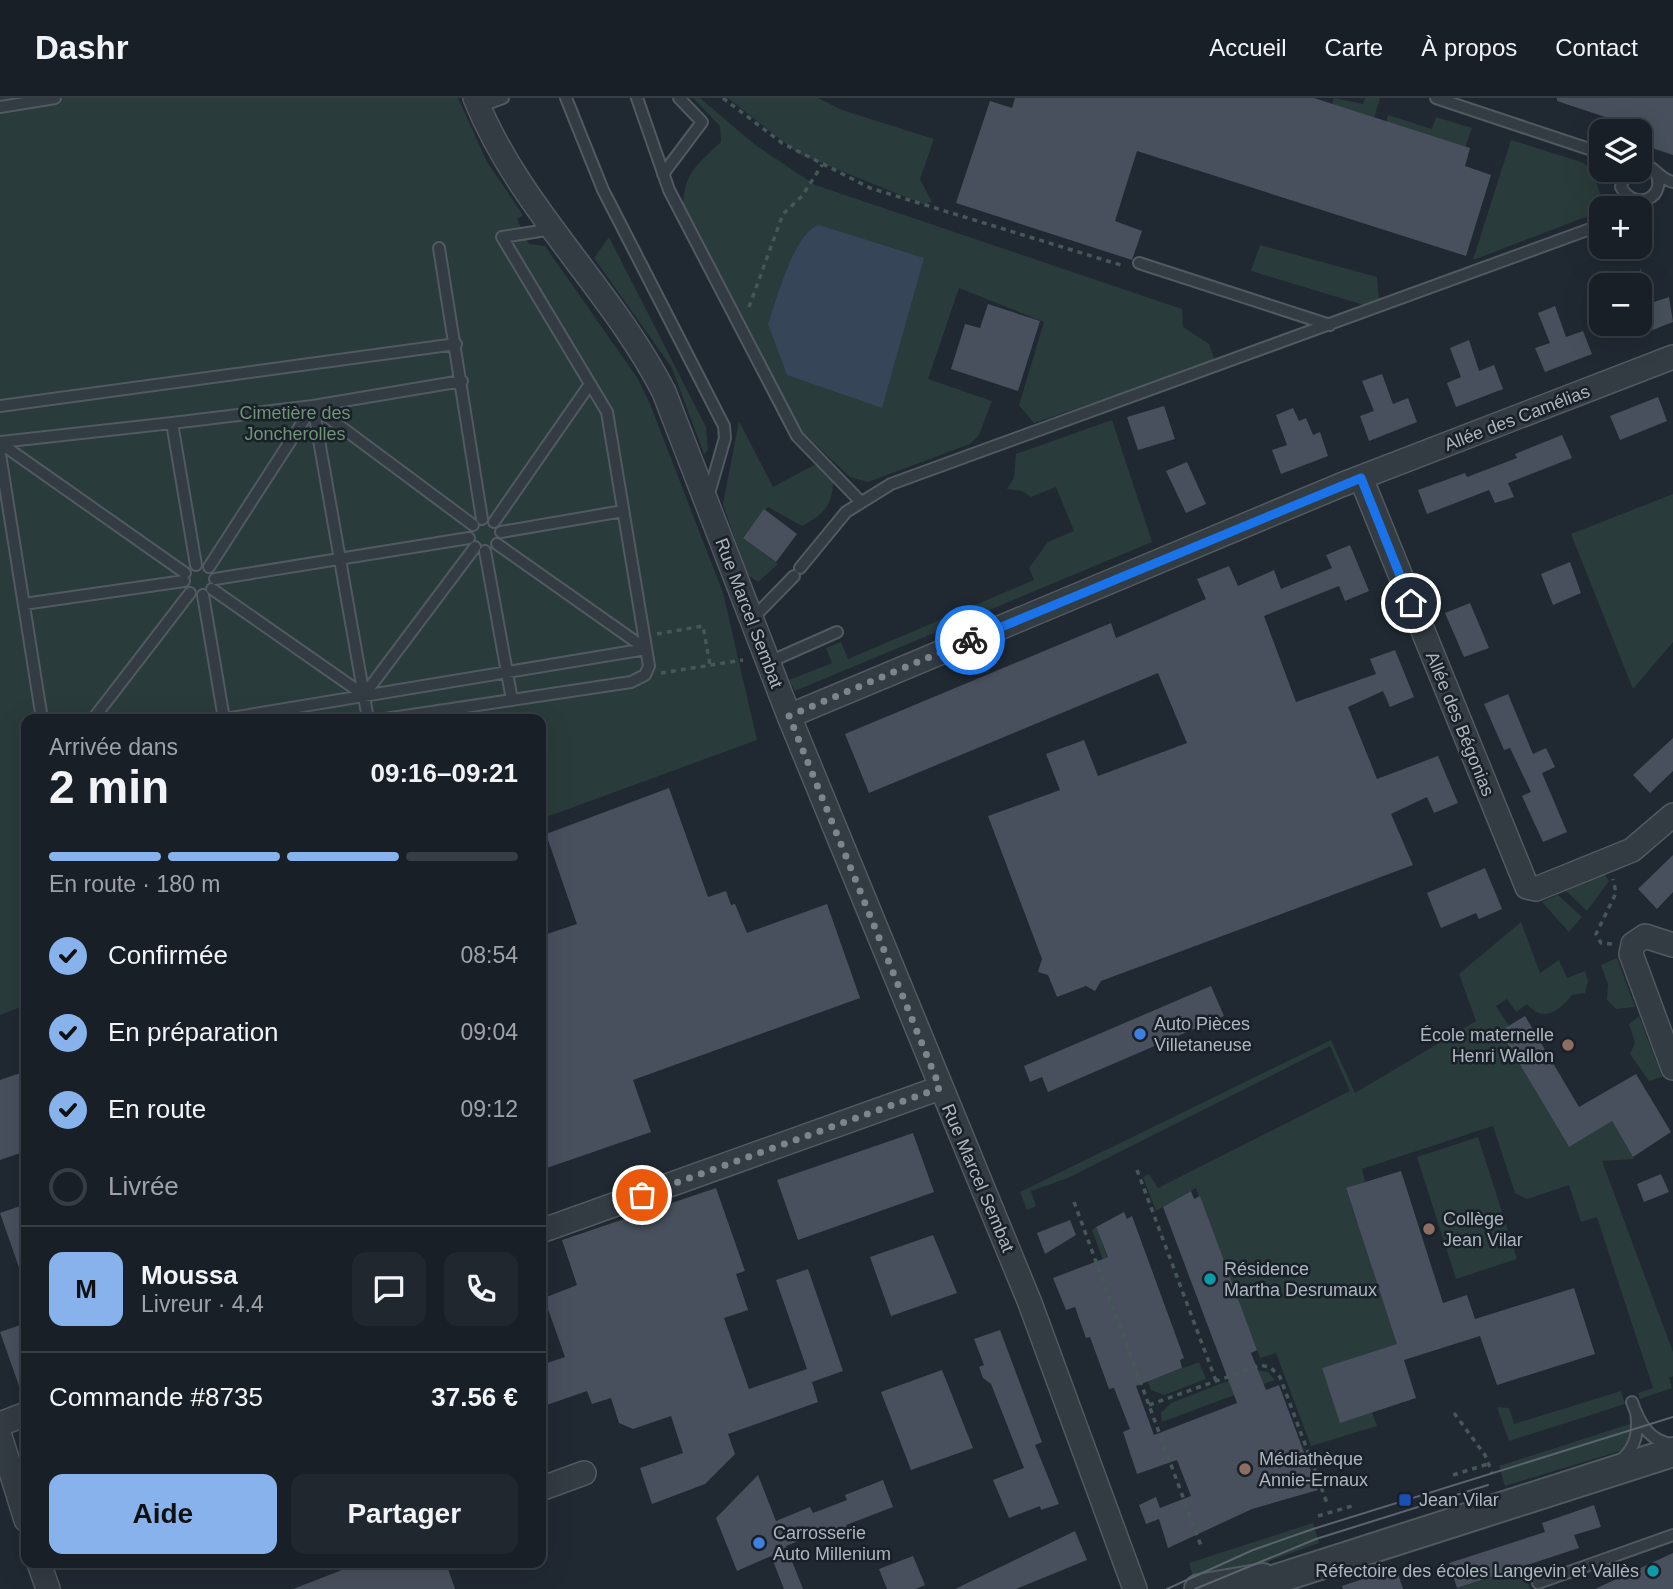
<!DOCTYPE html>
<html lang="fr">
<meta charset="utf-8">
<style>
body{margin:0;font-family:Helvetica,sans-serif;background:#21272e;color:#f1f3f6;height:100vh;display:flex;flex-direction:column;font-size:26px;white-space:nowrap}
*{box-sizing:border-box;margin:0}
p{font-size:23px;color:#9fa2a7}
.icon{flex:none;width:38px;height:38px;fill:none;stroke:currentColor;stroke-width:2;stroke-linecap:round;stroke-linejoin:round}
.map{position:relative;flex:1;overflow:hidden}
.sheet{position:absolute;left:21px;top:616px;width:525px;height:854px;display:flex;flex-direction:column;background:#181f26;border-radius:14px;box-shadow:0 7px 28px #0002,0 0 0 2px #363d43}
.sheet>*{flex:none}
.buttons{position:absolute;left:1589px;top:21px;display:grid;gap:14px}
.buttons a{display:grid;place-items:center;width:63px;height:63px;border-radius:14px;background:#181f26;box-shadow:0 7px 28px #0002,0 0 0 2px #363d43;font-size:35px}
.pin{position:absolute;display:grid;place-items:center;width:60px;height:60px;color:#fff;margin:-30px;border:4px solid #fff;border-radius:50%;box-shadow:0 2px 7px #0007}
.courier{position:absolute;display:grid;place-items:center;width:70px;height:70px;margin:-35px;border:5px solid #1a73e8;border-radius:50%;background:#fff;color:#222;box-shadow:0 2px 9px #0007}
.headline em{font-style:normal;font-weight:700}
.headline div{display:flex;flex-direction:column-reverse}
.headline{display:flex;align-items:center;justify-content:space-between;height:119px;padding:0 28px}
h1{font-size:46px;font-weight:700;line-height:52px}
.bar{display:grid;grid-template-columns:repeat(4,1fr);gap:10px 7px;align-content:center;height:84px;padding:0 28px}
.bar i{height:9px;border-radius:5px;background:#363d43}
.bar .selected{background:#87b2ec}
.bar p{grid-column:span 4}
.line{display:flex;align-items:center;gap:18px;padding:0 28px;border-top:2px solid #363d43}
.line div{flex:1}
.round{display:grid;place-items:center;flex:none;width:74px;height:74px;border-radius:14px;background:#21272e}
ol{padding:0 28px;list-style:none}
li{display:flex;align-items:center;gap:21px;height:77px}
li p{margin-inline-start:auto}
li .icon{padding:7px;border-radius:50%;background:#87b2ec;color:#111;stroke-width:4}
li:last-child{color:#9fa2a7}
li i{width:38px;height:38px;border:4px solid #363d43;border-radius:50%}
.primary-button{display:flex;gap:14px;margin-top:auto;padding:14px 28px}
.primary-button a{flex:1;height:80px;border-radius:14px;background:#87b2ec;color:#111;font-size:28px;font-weight:700;line-height:80px;text-align:center}
.primary-button a+a{background:#21272e;color:#f1f3f6}
header{display:flex;align-items:center;gap:42px;box-sizing:border-box;height:98px;padding:0 35px;background:#181f26;border-bottom:2px solid #363d43}
header strong{font-size:33px}
nav{display:flex;gap:38px;margin-inline-start:auto;font-size:24px}
.map>svg:first-child{display:block}
.green{fill:#293b3a}
.water{fill:#364558}
.building{fill:#47505c}
.lines{fill:none;stroke-linecap:round;stroke-linejoin:round}
.service-casing{stroke:#515961;stroke-width:14}
.minor-casing{stroke:#515961;stroke-width:26}
.tertiary-casing{stroke:#515961;stroke-width:32}
.path{stroke:#465758;stroke-width:3.5;stroke-dasharray:5 5;stroke-linecap:butt}
.service{stroke:#333b43;stroke-width:10}
.minor{stroke:#333b43;stroke-width:23}
.tertiary{stroke:#333b43;stroke-width:28}
.tram{stroke:#5b646f;stroke-width:2}
.done{stroke:#7c858e;stroke-width:7;stroke-dasharray:0 12.6}
.route{stroke:#1a73e8;stroke-width:9}
.shop-dot{fill:#3f7fe0;stroke:#192028;stroke-width:2.5}
.education-dot{fill:#8d6e63;stroke:#192028;stroke-width:2.5}
.culture-dot{fill:#0f9aa8;stroke:#192028;stroke-width:2.5}
.transit-dot{fill:#1a4fb4;stroke:#192028;stroke-width:2.5}
.labels{text-anchor:middle;dominant-baseline:central;stroke-width:5;stroke-linejoin:round;paint-order:stroke}
.park-label{font-size:18px;fill:#709476;stroke:#192028}
.street-label{font-size:18px;fill:#adb6c0;stroke:#192028}
.poi-label{font-size:18px;fill:#adb6c0;stroke:#192028;text-anchor:start}
</style>
<header>
<strong>Dashr</strong>
<nav><a>Accueil</a><a>Carte</a><a>À propos</a><a>Contact</a></nav>
</header>
<div class="map">
<svg width="1673" height="1491" viewBox="0 0 1673 1491">
<rect width="100%" height="100%" fill="#202932"/>
<!-- green -->
<path class="green" d="M 0,0 L 458,0 L 487,64 L 523,117 L 517,121 L 529,146 L 545,148 L 638,281 L 650,306 L 723,495 L 757,642 L 541,721 L 541,621 L 26,621 L 26,907 L 0,917 Z
M 693,0 L 700,0 L 754,46 L 815,87 L 1182,211 L 1183,229 L 1209,246 L 1215,263 L 1034,325 L 1019,307 L 1044,224 L 959,190 L 928,281 L 992,303 L 979,337 L 970,346 L 868,384 L 850,379 L 797,329 L 683,110 C 684,74 696,68 721,44 L 720,28 Z
M 728,0 L 818,0 L 842,12 L 934,41 L 920,81 L 932,104 L 923,106 L 799,56 Z
M 1334,0 L 1363,6 L 1365,0 L 1380,0 L 1374,20 L 1332,7 Z
M 1388,17 L 1432,31 L 1436,19 L 1472,30 L 1465,50 L 1386,25 Z
M 1511,42 L 1584,65 L 1594,75 L 1601,99 L 1591,117 L 1473,162 Z
M 609,139 L 706,329 L 708,352 L 704,356 L 672,270 L 594,160 Z
M 1260,147 L 1377,179 L 1379,203 L 1367,208 L 1251,173 Z
M 1112,322 L 1152,444 L 795,593 L 789,582 L 832,565 L 826,550 L 841,544 L 848,561 L 1034,482 L 1029,470 L 1048,444 L 1074,433 L 1056,389 L 1031,399 L 1022,393 L 1007,391 L 1014,380 L 1016,356 Z
M 739,323 L 773,389 L 816,366 L 833,383 C 833,407 823,417 802,428 L 768,409 L 743,439 L 778,466 L 758,484 L 747,476 L 723,406 Z
M 1673,396 L 1673,544 L 1633,591 L 1571,436 Z
M 1604,775 L 1609,783 L 1587,813 L 1566,793 Z
M 1558,797 L 1582,819 L 1569,834 L 1542,804 Z
M 1521,824 L 1540,875 L 1559,862 L 1567,880 L 1585,873 L 1588,883 L 1585,895 L 1572,897 C 1560,912 1544,926 1527,906 L 1516,914 L 1507,901 L 1496,908 L 1509,928 L 1501,933 L 1568,1048 L 1612,1023 L 1634,1061 L 1602,1063 L 1673,1254 L 1673,1278 L 1669,1280 L 1672,1290 L 1640,1301 L 1638,1295 L 1653,1290 L 1597,1119 L 1581,1124 L 1569,1087 L 1527,1101 L 1515,1095 L 1493,1028 L 1362,1071 L 1365,1084 L 1346,1091 L 1398,1246 L 1322,1270 L 1340,1324 L 1372,1314 L 1377,1328 L 1311,1348 L 1276,1255 L 1260,1260 L 1196,1090 L 1156,1113 L 1143,1079 L 1149,1076 L 1158,1090 L 1350,993 L 1330,948 L 1068,1080 L 1031,1093 L 1036,1108 L 1027,1112 L 1020,1094 L 1331,942 L 1355,995 L 1476,923 L 1459,876 Z
M 1617,860 L 1635,909 L 1616,911 L 1607,902 L 1608,886 L 1601,867 Z
M 1639,918 L 1662,979 L 1649,983 L 1630,956 L 1635,945 L 1629,926 Z
M 1478,1039 L 1517,1161 L 1456,1181 L 1417,1059 Z
M 1096,1129 L 1154,1281 L 1199,1264 L 1206,1281 L 1164,1297 L 1151,1292 L 1092,1132 Z
M 1256,1272 L 1268,1274 L 1275,1282 L 1162,1324 L 1161,1315 L 1171,1305 Z
M 1621,1293 L 1625,1306 L 1509,1343 L 1497,1309 L 1509,1310 L 1514,1326 Z
M 1630,1326 L 1631,1340 L 1620,1353 L 1505,1388 L 1499,1368 Z
M 1313,1425 L 1319,1445 L 1244,1472 L 1195,1485 L 1189,1465 Z
M 1522,1469 L 1530,1491 L 1455,1491 Z"/>
<!-- water -->
<path class="water" d="M 819,127 L 924,160 L 882,310 L 787,277 L 768,226 C 777,201 794,134 819,127 Z"/>
<!-- building -->
<path class="building" d="M 1015,0 L 1314,0 L 1470,50 L 1465,68 L 1491,77 L 1466,158 L 1137,53 L 1115,123 L 1142,133 L 1132,162 L 956,105 L 990,3 L 1012,10 Z
M 1557,0 L 1673,0 L 1673,57 L 1640,46 L 1640,33 L 1633,33 L 1635,29 L 1557,3 Z
M 1640,170 L 1654,204 L 1669,199 L 1673,224 L 1640,237 Z
M 988,206 L 1040,223 L 1018,293 L 951,271 L 965,226 L 980,230 Z
M 1555,208 L 1566,239 L 1583,233 L 1592,256 L 1545,274 L 1535,250 L 1550,245 L 1538,215 Z
M 1469,242 L 1479,273 L 1494,267 L 1503,291 L 1456,309 L 1447,285 L 1461,279 L 1450,250 Z
M 1382,276 L 1393,306 L 1408,300 L 1417,324 L 1369,343 L 1360,318 L 1374,313 L 1362,283 Z
M 1658,299 L 1667,323 L 1620,342 L 1610,318 Z
M 1164,308 L 1175,341 L 1138,352 L 1127,319 Z
M 1293,310 L 1299,323 L 1306,320 L 1313,337 L 1320,334 L 1328,358 L 1281,376 L 1272,352 L 1287,347 L 1276,317 Z
M 1562,337 L 1572,360 L 1508,385 L 1514,399 L 1495,405 L 1489,392 L 1427,416 L 1418,392 L 1465,375 L 1467,379 L 1517,360 L 1515,356 Z
M 1187,364 L 1206,406 L 1186,415 L 1166,373 Z
M 764,411 L 797,436 L 776,464 L 743,440 Z
M 1350,447 L 1369,493 L 1345,503 L 1339,488 L 1264,518 L 1296,604 L 1376,576 L 1370,561 L 1395,552 L 1414,599 L 1390,609 L 1383,593 L 1348,609 L 1377,681 L 1438,658 L 1458,705 L 1434,715 L 1427,699 L 1391,716 L 1413,767 L 1101,883 L 1095,893 L 1086,888 L 1057,899 L 1048,877 L 1038,874 L 1042,861 L 988,718 L 1060,692 L 1046,656 L 1084,642 L 1098,678 L 1187,645 L 1158,575 L 869,695 L 845,636 L 1111,525 L 1116,540 L 1206,501 L 1197,481 L 1229,468 L 1238,488 L 1274,472 L 1281,491 L 1332,470 L 1326,457 Z
M 1570,464 L 1581,495 L 1553,507 L 1541,476 Z
M 1470,505 L 1489,550 L 1464,559 L 1445,515 Z
M 1508,596 L 1533,656 L 1546,650 L 1555,669 L 1542,675 L 1567,734 L 1543,744 L 1522,698 L 1531,694 L 1510,650 L 1504,652 L 1484,606 Z
M 1673,640 L 1673,673 L 1650,695 L 1633,677 Z
M 669,690 L 708,799 L 726,793 L 731,807 L 735,806 L 747,835 L 827,806 L 860,900 L 633,982 L 651,1034 L 541,1072 L 541,838 L 577,826 L 546,736 Z
M 1673,757 L 1673,794 L 1657,811 L 1638,791 Z
M 1485,770 L 1502,811 L 1479,821 L 1476,815 L 1441,830 L 1427,795 Z
M 1211,888 L 1224,918 L 1048,994 L 1042,979 L 1030,984 L 1024,968 Z
M 1525,918 L 1579,1009 L 1636,976 L 1671,1034 L 1633,1059 L 1612,1023 L 1569,1049 L 1500,933 Z
M 26,973 L 26,1053 L 0,1062 L 0,982 Z
M 913,1035 L 934,1094 L 798,1142 L 777,1082 Z
M 1401,1073 L 1443,1205 L 1467,1197 L 1475,1221 L 1574,1190 L 1595,1256 L 1497,1287 L 1480,1238 L 1404,1262 L 1416,1300 L 1340,1325 L 1322,1270 L 1397,1246 L 1346,1090 Z
M 1661,1076 L 1669,1094 L 1644,1104 L 1637,1086 Z
M 716,1090 L 745,1173 L 736,1176 L 748,1212 L 724,1220 L 749,1291 L 807,1271 L 776,1182 L 808,1171 L 843,1273 L 812,1284 L 818,1304 L 728,1336 L 735,1356 L 705,1386 L 652,1406 L 640,1370 L 683,1355 L 671,1318 L 633,1331 L 619,1325 L 611,1300 L 592,1306 L 587,1293 L 541,1309 L 541,1267 L 565,1259 L 544,1200 L 577,1187 L 562,1142 Z
M 1191,1093 L 1194,1101 L 1200,1098 L 1257,1252 L 1251,1255 L 1266,1292 L 1279,1287 L 1318,1392 L 1252,1411 L 1168,1450 L 1159,1421 L 1146,1426 L 1139,1407 L 1156,1399 L 1160,1410 L 1191,1398 L 1177,1362 L 1137,1376 L 1123,1334 L 1130,1331 L 1114,1290 L 1109,1291 L 1090,1239 L 1086,1240 L 1075,1209 L 1066,1212 L 1053,1180 L 1108,1159 L 1096,1129 L 1124,1114 L 1127,1121 L 1132,1118 L 1184,1260 L 1180,1262 L 1182,1270 L 1136,1288 L 1154,1337 L 1237,1305 L 1163,1109 Z
M 26,1106 L 26,1184 L 24,1184 L 0,1115 Z
M 1070,1122 L 1076,1137 L 1045,1156 L 1037,1135 Z
M 933,1137 L 957,1195 L 891,1218 L 870,1159 Z
M 26,1225 L 26,1302 L 24,1302 L 0,1234 Z
M 1000,1232 L 1042,1344 L 1035,1347 L 1059,1406 L 1041,1412 L 1040,1408 L 1009,1420 L 993,1382 L 1024,1370 L 991,1286 L 983,1280 L 979,1269 L 984,1267 L 974,1241 Z
M 942,1272 L 973,1350 L 911,1372 L 881,1294 Z
M 758,1377 L 776,1423 L 810,1409 L 813,1415 L 847,1402 L 845,1397 L 883,1382 L 893,1409 L 846,1427 L 848,1431 L 823,1441 L 821,1434 L 786,1448 L 803,1491 L 784,1491 L 771,1458 L 737,1473 L 716,1420 Z
M 1594,1407 L 1601,1429 L 1574,1437 L 1579,1450 L 1457,1490 L 1449,1465 L 1545,1434 L 1542,1425 Z
M 1075,1433 L 1087,1462 L 1016,1491 L 955,1491 Z
M 1673,1455 L 1673,1491 L 1595,1491 Z
M 913,1458 L 925,1487 L 916,1491 L 887,1491 L 879,1471 Z
M 360,1465 L 446,1465 L 455,1491 L 293,1491 Z
M 1396,1470 L 1403,1491 L 1343,1491 L 1342,1488 Z"/>
<g class="lines">
<defs>
<path id="service" d="M 566,0 L 603,92 L 724,328 L 725,340 L 708,399
M 637,0 L 669,92 L 797,338 L 860,403
M 1436,0 L 1601,55
M 0,9 L 55,0
M 479,9 L 503,0
M 1640,65 C 1654,67 1659,81 1673,84
M 1626,72 L 1621,89 C 1635,115 1669,99 1655,73
M 663,76 L 702,24 L 679,0
M 439,150 L 482,421
M 1139,165 L 1330,227
M 0,308 L 456,246
M 172,325 L 313,308 L 462,283
M 0,344 L 172,325 L 196,467
M 0,345 L 185,475
M 0,356 L 42,621
M 494,424 L 590,286
M 501,434 L 623,413
M 497,446 L 646,551
M 485,453 L 512,602
M 209,469 L 313,308
M 800,470 L 846,414 L 891,386 L 1601,127
M 215,481 L 469,440
M 212,491 L 364,597 L 475,449
M 203,497 L 224,621
M 24,506 L 184,483
M 752,521 L 794,478
M 767,565 L 837,534
M 93,621 L 190,495
M 225,621 L 646,551
M 368,621 L 313,308 L 473,427
M 385,621 L 631,584 L 645,577 L 649,568 L 607,314 L 502,139 L 553,131
M 1632,1304 C 1639,1324 1649,1344 1673,1346
M 1621,1362 C 1636,1349 1639,1334 1636,1314
M 1538,1485 L 1673,1437"/>
<path id="minor" d="M 475,0 C 519,110 611,190 664,294 L 789,618 L 1030,1205 L 1135,1491
M 1361,380 L 1527,789 L 1536,791 L 1632,752 L 1673,717
M 789,618 L 1341,387 L 1673,259
M 1673,847 L 1645,838 L 1633,846 L 1631,856 L 1673,970
M 541,1133 L 940,990
M 0,1326 L 26,1316
M 0,1338 L 26,1422
M 546,1389 L 584,1375
M 39,1465 L 48,1491"/>
<path id="tertiary" d="M 1199,1491 L 1263,1480
M 1245,1491 L 1673,1354"/>
</defs>
<!-- service casing -->
<use href="#service" class="service-casing"/>
<!-- minor casing -->
<use href="#minor" class="minor-casing"/>
<!-- tertiary casing -->
<use href="#tertiary" class="tertiary-casing"/>
<!-- path -->
<path class="path" d="M 723,0 L 782,45 L 870,90 L 1124,168
M 749,209 L 783,116 L 802,98 L 822,67
M 657,536 L 703,528 L 710,567
M 661,575 L 743,562
M 1612,846 L 1601,845 L 1596,836 L 1616,795 L 1613,781
M 1137,1072 L 1216,1283
M 1074,1104 L 1201,1448
M 1149,1307 L 1261,1267 L 1271,1270 L 1280,1279 L 1327,1405
M 1454,1315 L 1485,1357 L 1492,1375
M 1453,1377 L 1488,1366
M 1318,1418 L 1352,1408"/>
<!-- service -->
<use href="#service" class="service"/>
<!-- minor -->
<use href="#minor" class="minor"/>
<!-- tertiary -->
<use href="#tertiary" class="tertiary"/>
<!-- tram -->
<path class="tram" d="M 1167,1491 L 1253,1452 L 1313,1431 L 1673,1319
M 1195,1491 L 1316,1441 L 1488,1387"/>
</g>
<g class="lines">
<!-- done -->
<path class="done" d="M 642,1097 L 940,990 L 789,618 L 970,542"/>
<!-- route -->
<path class="route" d="M 970,542 L 1361,380 L 1411,505"/>
</g>
<!-- markers -->
<g class="shop-dot">
<circle cx="1140" cy="936" r="7"/>
<circle cx="759" cy="1445" r="7"/>
</g>
<g class="education-dot">
<circle cx="1568" cy="947" r="7"/>
<circle cx="1429" cy="1131" r="7"/>
<circle cx="1245" cy="1371" r="7"/>
</g>
<g class="culture-dot">
<circle cx="1210" cy="1181" r="7"/>
<circle cx="1653" cy="1473" r="7"/>
</g>
<rect class="transit-dot" x="1398" y="1395" width="14" height="14" rx="3.5"/>
<g class="labels">
<!-- park labels -->
<g class="park-label">
<text x="295" y="315">Cimetière des<tspan x="295" dy="21">Joncherolles</tspan></text>
</g>
<!-- street labels -->
<g class="street-label">
<text transform="translate(1517 320) rotate(-21)">Allée des Camélias</text>
<text transform="translate(749 515) rotate(69)">Rue Marcel Sembat</text>
<text transform="translate(1460 626) rotate(68)">Allée des Bégonias</text>
<text transform="translate(978 1080) rotate(67)">Rue Marcel Sembat</text>
</g>
<!-- poi labels -->
<g class="poi-label">
<text x="1154" y="926">Auto Pièces<tspan x="1154" dy="21">Villetaneuse</tspan></text>
<text x="1554" y="937" text-anchor="end">École maternelle<tspan x="1554" dy="21">Henri Wallon</tspan></text>
<text x="1443" y="1121">Collège<tspan x="1443" dy="21">Jean Vilar</tspan></text>
<text x="1224" y="1171">Résidence<tspan x="1224" dy="21">Martha Desrumaux</tspan></text>
<text x="1259" y="1361">Médiathèque<tspan x="1259" dy="21">Annie-Ernaux</tspan></text>
<text x="1419" y="1402">Jean Vilar</text>
<text x="773" y="1435">Carrosserie<tspan x="773" dy="21">Auto Millenium</tspan></text>
<text x="1639" y="1473" text-anchor="end">Réfectoire des écoles Langevin et Vallès</text>
</g>
</g>
</svg>
<div class="buttons">
<a><svg class="icon" aria-label="layers" viewBox="0 0 24 24"><path d="M12 4l9 5-9 5-9-5zM3 14l9 5 9-5"/></svg></a>
<a>+</a>
<a>−</a>
</div>
<div class="pin" style="left:642px;top:1097px;background:#ea580c"><svg class="icon" aria-label="bag" viewBox="0 0 24 24"><path d="M5 8h14l-1 12H6zM9 8a3 3 0 0 1 6 0"/></svg></div>
<div class="pin" style="left:1411px;top:505px;background:#1f2937"><svg class="icon" aria-label="home" viewBox="0 0 24 24"><path d="M3 11l9-7 9 7M6 9v11h12V9"/></svg></div>
<div class="courier" style="left:970px;top:542px"><svg class="icon" aria-label="bike" viewBox="0 0 24 24"><circle cx="6" cy="16" r="4"/><circle cx="18" cy="16" r="4"/><path d="M6 16l4-8h5l3 8M10 8l3 8H6M13 5h3"/></svg></div>
<section class="sheet">
<div class="headline"><div><h1>2 min</h1><p>Arrivée dans</p></div><em>09:16–09:21</em></div>
<div class="bar"><i class="selected"></i><i class="selected"></i><i class="selected"></i><i></i><p>En route · 180 m</p></div>
<ol>
<li><svg class="icon" aria-label="check" viewBox="0 0 24 24"><path d="M5 12l5 5 9-10"/></svg>Confirmée<p>08:54</p></li>
<li><svg class="icon" aria-label="check" viewBox="0 0 24 24"><path d="M5 12l5 5 9-10"/></svg>En préparation<p>09:04</p></li>
<li><svg class="icon" aria-label="check" viewBox="0 0 24 24"><path d="M5 12l5 5 9-10"/></svg>En route<p>09:12</p></li>
<li><i></i>Livrée</li>
</ol>
<div class="line" style="height:126px"><b class="round" style="background:#87b2ec;color:#111">M</b><div><b>Moussa</b><p>Livreur · 4.4</p></div><a class="round"><svg class="icon" aria-label="chat" viewBox="0 0 24 24"><path d="M4 5h16v11H9l-5 4z"/></svg></a><a class="round"><svg class="icon" aria-label="phone" viewBox="0 0 24 24"><path d="M5 4h4l2 5-3 2q2 4 5 5l2-3 5 2v4C11 20 4 13 5 4z"/></svg></a></div>
<div class="line" style="height:91px"><div>Commande #8735</div><b>37.56 €</b></div>
<div class="primary-button"><a>Aide</a><a>Partager</a></div>
</section>
</div>
